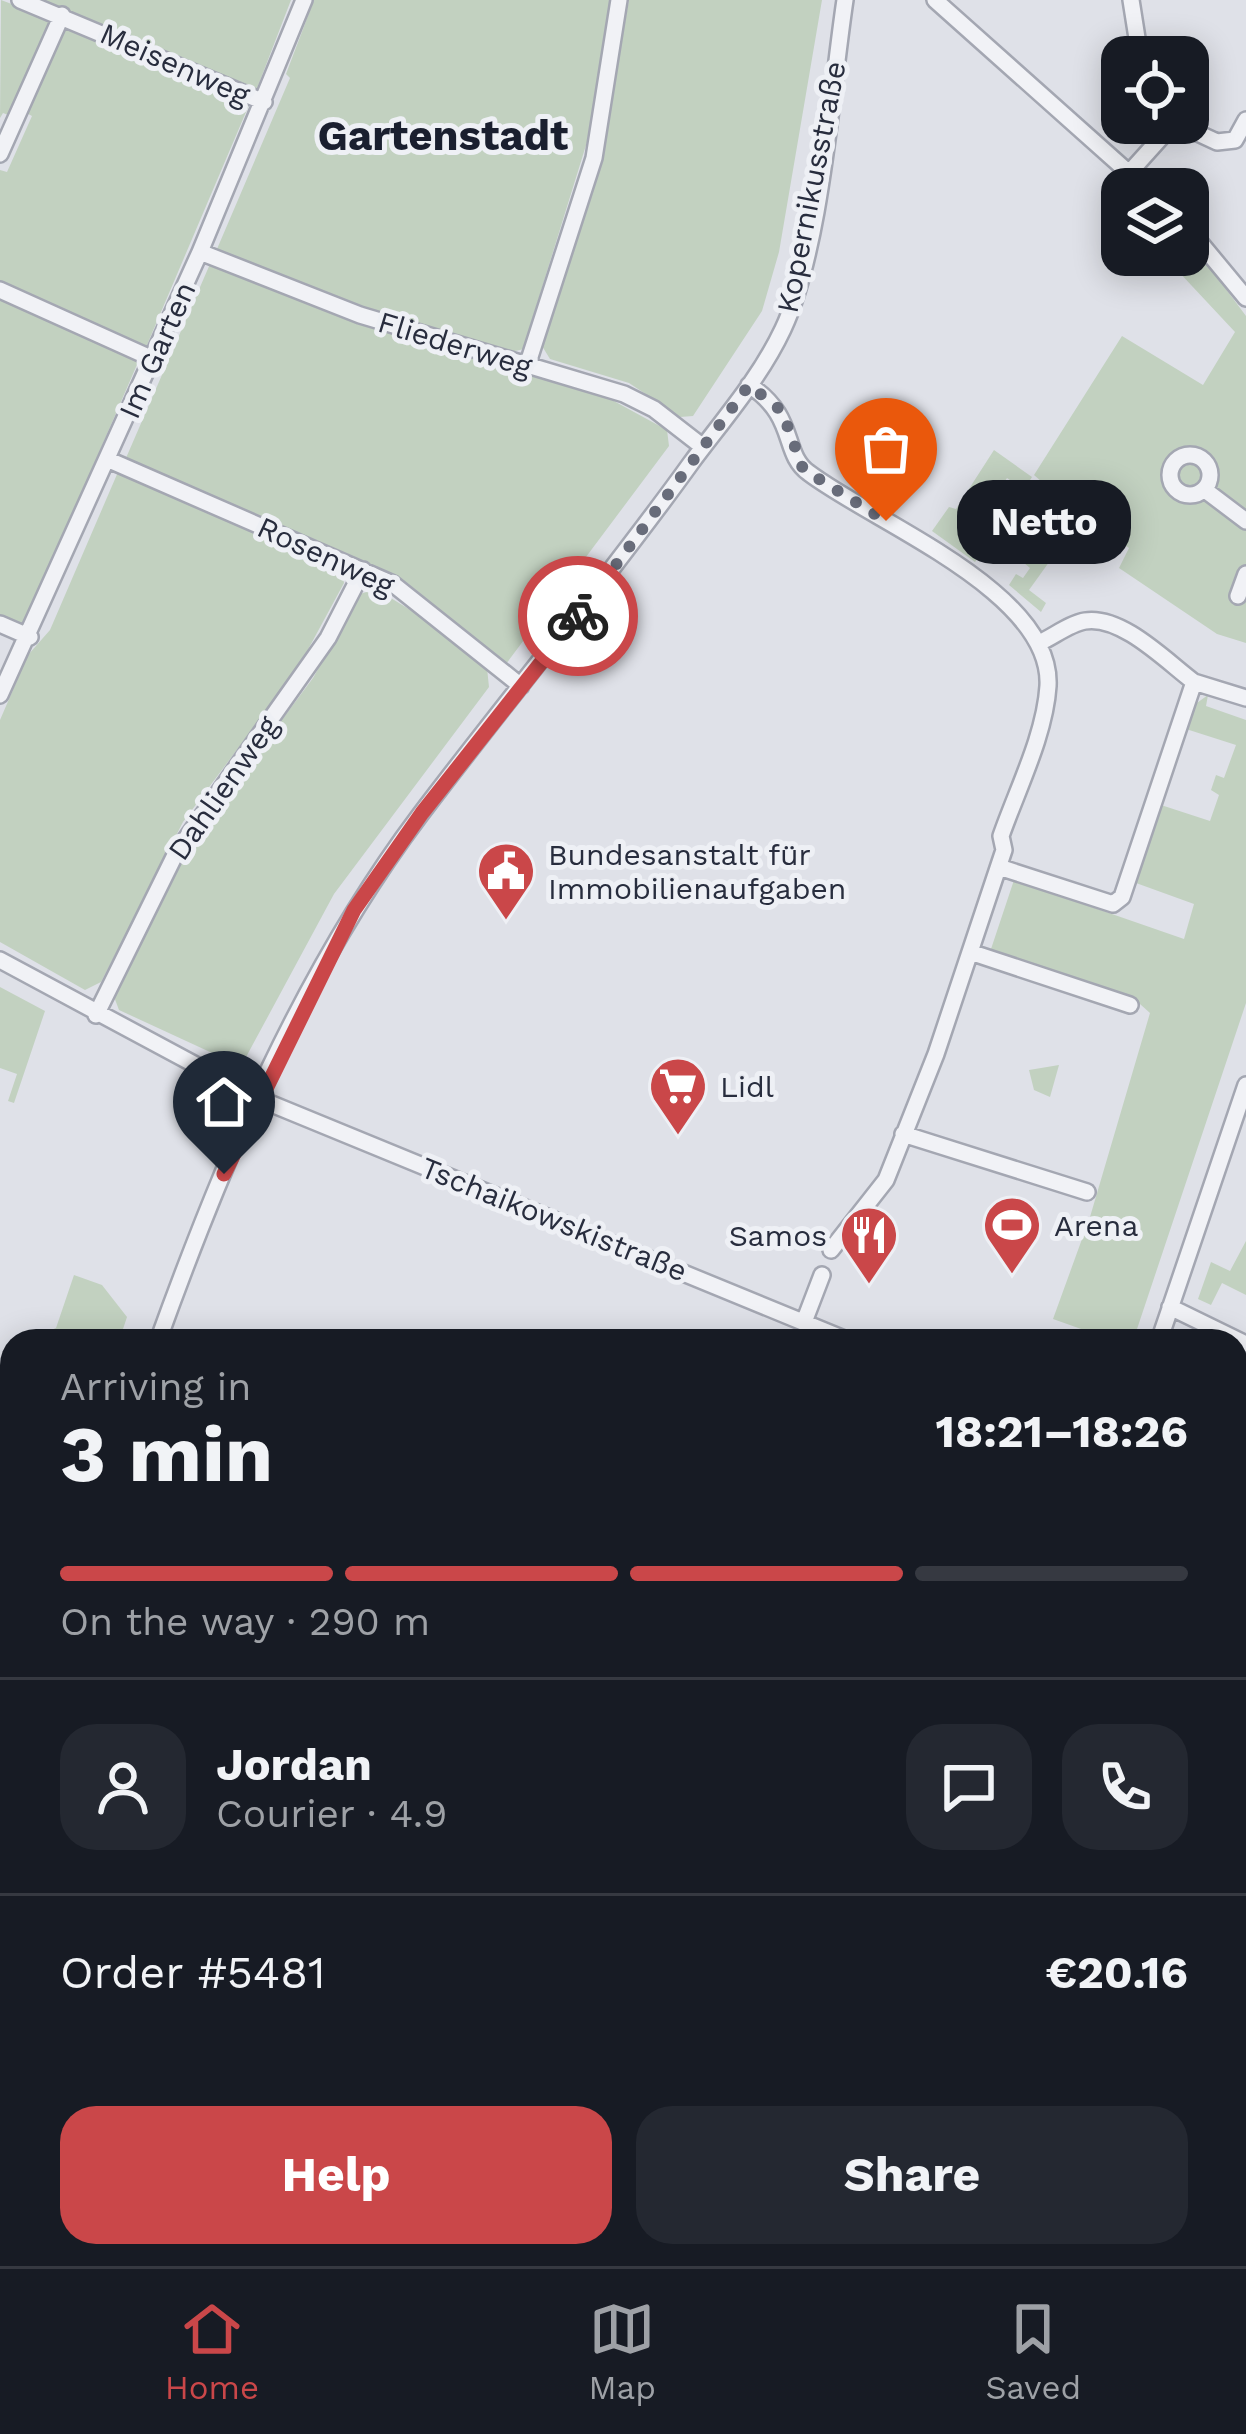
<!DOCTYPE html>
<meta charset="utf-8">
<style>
body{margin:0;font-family:"Work Sans",sans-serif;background:#242831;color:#f1f3f6;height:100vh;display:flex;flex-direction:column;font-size:45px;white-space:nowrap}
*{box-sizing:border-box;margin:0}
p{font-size:39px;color:#9ea1a6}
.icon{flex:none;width:66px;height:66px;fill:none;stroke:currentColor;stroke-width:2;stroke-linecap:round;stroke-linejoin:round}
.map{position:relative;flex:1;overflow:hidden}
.sheet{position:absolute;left:0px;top:1329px;width:1248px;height:939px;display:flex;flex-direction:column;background:#171b24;border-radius:36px 36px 0 0;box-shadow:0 6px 30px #0003}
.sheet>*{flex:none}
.controls{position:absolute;left:1101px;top:36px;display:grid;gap:24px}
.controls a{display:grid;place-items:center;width:108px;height:108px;border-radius:24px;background:#171b24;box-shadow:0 6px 30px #0003;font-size:60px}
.pin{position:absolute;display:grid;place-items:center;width:102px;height:102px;color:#fff;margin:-123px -51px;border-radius:50% 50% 50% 0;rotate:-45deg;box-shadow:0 0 12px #0007}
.pin .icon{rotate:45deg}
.courier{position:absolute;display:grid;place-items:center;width:120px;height:120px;margin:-60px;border:9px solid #ca4749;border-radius:50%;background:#fff;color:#222;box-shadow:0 3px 15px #0007}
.bubble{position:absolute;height:84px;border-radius:36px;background:#171b24;box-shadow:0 6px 30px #0003;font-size:39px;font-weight:700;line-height:84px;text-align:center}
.summary em{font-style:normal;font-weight:700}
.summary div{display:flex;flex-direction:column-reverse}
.summary{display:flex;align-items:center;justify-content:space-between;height:204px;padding:0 60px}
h1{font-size:78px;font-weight:700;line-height:90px}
.bar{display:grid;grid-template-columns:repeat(4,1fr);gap:18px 12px;align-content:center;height:144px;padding:0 60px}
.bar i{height:15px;border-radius:9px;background:#363941}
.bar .active{background:#ca4749}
.bar p{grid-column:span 4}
.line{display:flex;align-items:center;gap:30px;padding:0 60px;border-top:3px solid #363941}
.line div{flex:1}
.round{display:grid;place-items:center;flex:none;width:126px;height:126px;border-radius:36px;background:#242831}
.primary-button{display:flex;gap:24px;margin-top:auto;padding:24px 60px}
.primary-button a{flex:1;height:138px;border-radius:36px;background:#ca4749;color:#fff;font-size:48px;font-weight:700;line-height:138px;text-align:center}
.primary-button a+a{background:#242831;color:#f1f3f6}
.dock{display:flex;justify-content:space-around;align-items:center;height:168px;border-top:3px solid #363941;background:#171b24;font-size:33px;color:#9ea1a6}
.dock a{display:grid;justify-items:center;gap:6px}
.dock .active{color:#ca4749}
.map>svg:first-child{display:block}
.green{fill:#c2d1c0}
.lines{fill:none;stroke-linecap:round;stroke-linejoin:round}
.stream{stroke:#9aaac7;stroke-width:4.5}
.minor-casing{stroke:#a4a7b2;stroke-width:20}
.minor{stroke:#f1f2f6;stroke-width:15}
.done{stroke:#686c7a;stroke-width:12;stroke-dasharray:0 21.6}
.route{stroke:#ca4749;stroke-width:15}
.labels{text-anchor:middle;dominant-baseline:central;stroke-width:10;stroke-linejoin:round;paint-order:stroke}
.street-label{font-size:30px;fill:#282d3e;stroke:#eef0f5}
.poi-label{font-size:30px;fill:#282d3e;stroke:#eef0f5;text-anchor:start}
.district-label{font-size:42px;font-weight:bold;fill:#1a1f2f;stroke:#eef0f5}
</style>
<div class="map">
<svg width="1246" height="2266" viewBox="0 0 1246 2266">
<rect width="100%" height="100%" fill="#dfe1e8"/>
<!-- green -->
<path class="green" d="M 1,0 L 54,20 L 11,116 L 3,113 L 0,118 Z
M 33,0 L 291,0 L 256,91 Z
M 314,0 L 610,0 L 587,142 L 523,349 C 479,368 268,271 217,249 L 290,78 L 286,74 Z
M 629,0 L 822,0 L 779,252 L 762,311 L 693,416 L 680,417 L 629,383 L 550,359 L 542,346 L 602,150 Z
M 64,24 L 249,105 L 144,352 L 0,287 L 0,170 L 7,172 L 32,116 L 23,111 Z
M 1188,238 L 1246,316 L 1246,643 L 1217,634 L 1119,568 L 1129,548 L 1105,532 L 1098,541 L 1075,526 L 1029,590 L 1046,603 L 1041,612 L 1009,585 L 1016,574 L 1023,578 L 1030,568 L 1024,563 L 1031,552 L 1038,555 L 1044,545 L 1039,541 L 1046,531 L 1052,534 L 1059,524 L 1054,519 L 1066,503 L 1034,475 L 1122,336 L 1203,385 L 1235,332 L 1163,255 L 1188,255 Z
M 210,264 L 418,343 L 601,394 L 667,430 L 669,446 L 506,664 L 406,582 L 126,458 Z
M 0,293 L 139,360 L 24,626 L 0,616 Z
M 994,450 L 1032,477 L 1024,490 L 1007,478 L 963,544 L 978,558 L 975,562 L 932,531 L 949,507 L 956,509 Z
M 118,472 L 284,539 L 341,569 L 344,583 L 298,668 L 183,822 L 101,982 L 85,990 L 0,942 L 0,720 L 28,655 L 50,630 Z
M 376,589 L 440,628 L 487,668 L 489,687 L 334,894 L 245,1059 L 236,1064 L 119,1010 L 113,994 L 196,835 L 313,678 L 360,594 Z
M 1208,695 L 1206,706 L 1246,720 L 1246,1003 L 1133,1341 L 1115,1341 L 1053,1319 L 1090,1217 L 1150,1013 L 1131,996 L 990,952 L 1014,880 L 1184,939 L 1194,904 L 1136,883 L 1161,805 L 1210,821 L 1219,795 L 1211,790 L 1216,775 L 1224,778 L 1236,745 L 1186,729 L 1194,705 Z
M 0,987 L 45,1011 L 14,1103 L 8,1101 L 17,1074 L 0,1068 Z
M 1059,1065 L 1050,1097 L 1034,1090 L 1029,1070 Z
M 1246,1241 L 1246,1295 L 1222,1283 L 1211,1305 L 1198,1299 L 1211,1262 L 1230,1271 Z
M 74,1275 L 102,1285 L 127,1317 L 119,1341 L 41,1341 L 44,1333 L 56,1328 Z
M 1236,1346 L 1246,1351 L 1246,1431 L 1236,1426 Z
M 0,1490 L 12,1494 L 12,1673 L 0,1707 Z
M 1236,2162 L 1246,2210 L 1246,2266 L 926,2266 L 922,2256 L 1236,2256 Z
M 65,2256 L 140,2256 L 161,2266 L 60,2266 Z
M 512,2256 L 517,2266 L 414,2266 L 409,2258 Z
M 704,2256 L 905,2256 L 911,2266 L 682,2266 Z"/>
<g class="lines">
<!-- stream -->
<path class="stream" d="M 1018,2256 L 1024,2266"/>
<defs>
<path id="minor" d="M 20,0 L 264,102
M 935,0 L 1147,189
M 1131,0 L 1140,57
M 1176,123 L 1217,142 L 1235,140 L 1246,120
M 0,154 L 62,15
M 1129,173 L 1174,123
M 1188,228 L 1246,298
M 200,252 L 360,315 L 624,394 L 654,409 L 703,447
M 0,290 L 153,359
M 527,366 L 594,158 L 619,0
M 749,385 C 798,417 781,453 809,473 C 875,523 1053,592 1048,686 C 1045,735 1017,790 1001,836 L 1004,850 L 936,1054 L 886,1180 L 831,1250
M1170 475a20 20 0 1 1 40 0a20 20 0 1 1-40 0Z
M 109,460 L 393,584 L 521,686
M 1205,490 L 1246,521
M 1238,596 L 1246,574
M 0,624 L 30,637
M 1194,682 L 1246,698
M 0,695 L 200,252 L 304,0
M 999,867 L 1113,904 L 1122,897 L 1194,682 C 1167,662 1122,615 1085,621 C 1071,623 1054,636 1041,642
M 970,952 L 1130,1005
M 0,960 L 257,1098 L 849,1341
M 96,1015 L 176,853 L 328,638 L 363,570
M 903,1134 L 1087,1192
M 1170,1307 L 1246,1344
M 804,1322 L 822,1275
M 158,1341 C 224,1158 302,972 420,815 C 509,697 604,584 691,463 C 723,420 760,378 783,329 C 821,248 831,93 845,0
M 1159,1341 L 1246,1085
M 0,1476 L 12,1481
M 1236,1552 L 1246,1563
M 0,1793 L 12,1759
M 0,1973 L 12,1977
M 219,2256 L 227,2266
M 278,2256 L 286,2266
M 14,2266 L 17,2256"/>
</defs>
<!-- minor casing -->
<use href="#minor" class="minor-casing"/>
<!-- minor -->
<use href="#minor" class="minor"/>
</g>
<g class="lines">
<!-- done -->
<path class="done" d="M 578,616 L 749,385 L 782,411 L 803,469 L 886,521"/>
<!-- route -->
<path class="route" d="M 224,1174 L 354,910 L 422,813 L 578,616"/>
</g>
<!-- icons -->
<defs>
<symbol id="civic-pin" viewBox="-11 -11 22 30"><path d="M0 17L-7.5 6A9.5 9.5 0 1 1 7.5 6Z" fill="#ca4749" stroke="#eef0f5"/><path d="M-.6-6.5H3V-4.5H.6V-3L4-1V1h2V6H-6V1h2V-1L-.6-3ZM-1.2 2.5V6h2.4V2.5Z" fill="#fff"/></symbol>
<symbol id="supermarket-pin" viewBox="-11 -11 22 30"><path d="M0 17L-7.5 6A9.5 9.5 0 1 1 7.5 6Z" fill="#ca4749" stroke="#eef0f5"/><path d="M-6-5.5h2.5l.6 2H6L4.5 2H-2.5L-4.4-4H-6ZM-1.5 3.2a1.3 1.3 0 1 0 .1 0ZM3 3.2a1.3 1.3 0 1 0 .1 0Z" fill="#fff"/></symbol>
<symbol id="stadium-pin" viewBox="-11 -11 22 30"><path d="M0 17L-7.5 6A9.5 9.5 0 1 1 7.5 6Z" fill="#ca4749" stroke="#eef0f5"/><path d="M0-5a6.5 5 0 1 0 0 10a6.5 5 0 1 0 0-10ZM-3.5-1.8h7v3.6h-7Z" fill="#fff"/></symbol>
<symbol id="restaurant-pin" viewBox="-11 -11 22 30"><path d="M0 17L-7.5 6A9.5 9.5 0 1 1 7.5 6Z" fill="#ca4749" stroke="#eef0f5"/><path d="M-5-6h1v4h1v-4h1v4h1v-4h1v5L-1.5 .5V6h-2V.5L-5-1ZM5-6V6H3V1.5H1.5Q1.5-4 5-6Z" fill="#fff"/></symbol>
</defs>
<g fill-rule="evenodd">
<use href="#civic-pin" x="473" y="838" width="66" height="90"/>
<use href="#supermarket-pin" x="645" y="1053" width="66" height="90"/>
<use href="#stadium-pin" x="979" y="1192" width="66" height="90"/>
<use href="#restaurant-pin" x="836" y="1202" width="66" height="90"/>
</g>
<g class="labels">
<!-- street labels -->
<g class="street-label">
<text transform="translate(175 64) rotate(24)">Meisenweg</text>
<text transform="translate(811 187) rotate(-79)">Kopernikusstraße</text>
<text transform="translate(455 344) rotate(17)">Fliederweg</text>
<text transform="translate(157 350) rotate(-66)">Im Garten</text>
<text transform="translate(326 556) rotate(25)">Rosenweg</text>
<text transform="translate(223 788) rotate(-55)">Dahlienweg</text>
<text transform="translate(554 1219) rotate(22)">Tschaikowskistraße</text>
</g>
<!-- poi labels -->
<g class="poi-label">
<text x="548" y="854">Bundesanstalt für<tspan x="548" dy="34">Immobilienaufgaben</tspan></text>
<text x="720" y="1086">Lidl</text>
<text x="1054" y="1225">Arena</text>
<text x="827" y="1235" text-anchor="end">Samos</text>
</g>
<!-- district labels -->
<g class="district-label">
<text x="443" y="135">Gartenstadt</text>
</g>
</g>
</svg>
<div class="controls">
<a><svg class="icon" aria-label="locate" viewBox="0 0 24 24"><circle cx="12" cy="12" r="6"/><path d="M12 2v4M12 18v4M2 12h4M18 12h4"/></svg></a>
<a><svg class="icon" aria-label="layers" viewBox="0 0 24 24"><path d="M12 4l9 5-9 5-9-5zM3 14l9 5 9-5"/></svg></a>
</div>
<div class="pin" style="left:886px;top:521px;background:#ea580c"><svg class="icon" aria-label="bag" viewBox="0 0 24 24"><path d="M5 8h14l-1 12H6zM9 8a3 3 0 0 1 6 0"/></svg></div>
<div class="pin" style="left:224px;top:1174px;background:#1f2937"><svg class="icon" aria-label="home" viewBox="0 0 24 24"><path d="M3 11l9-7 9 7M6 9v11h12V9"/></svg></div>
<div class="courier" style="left:578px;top:616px"><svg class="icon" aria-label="bike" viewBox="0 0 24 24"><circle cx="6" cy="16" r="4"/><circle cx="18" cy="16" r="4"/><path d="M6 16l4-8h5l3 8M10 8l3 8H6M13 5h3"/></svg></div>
<div class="bubble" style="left:957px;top:480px;width:174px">Netto</div>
<section class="sheet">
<div class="summary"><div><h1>3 min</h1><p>Arriving in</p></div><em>18:21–18:26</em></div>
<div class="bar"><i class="active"></i><i class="active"></i><i class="active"></i><i></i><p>On the way · 290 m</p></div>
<div class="line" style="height:216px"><a class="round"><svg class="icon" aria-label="person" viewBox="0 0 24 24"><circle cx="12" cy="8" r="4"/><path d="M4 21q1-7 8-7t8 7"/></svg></a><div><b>Jordan</b><p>Courier · 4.9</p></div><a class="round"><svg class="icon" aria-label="chat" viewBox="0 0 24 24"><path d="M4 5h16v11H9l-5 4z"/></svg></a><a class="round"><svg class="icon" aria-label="phone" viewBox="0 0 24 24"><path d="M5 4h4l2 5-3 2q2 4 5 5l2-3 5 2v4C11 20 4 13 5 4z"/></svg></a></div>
<div class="line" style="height:156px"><div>Order #5481</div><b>€20.16</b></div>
<div class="primary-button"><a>Help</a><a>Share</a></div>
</section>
</div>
<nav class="dock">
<a class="active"><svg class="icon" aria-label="home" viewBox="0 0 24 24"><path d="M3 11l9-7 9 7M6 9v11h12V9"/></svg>Home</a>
<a><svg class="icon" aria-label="map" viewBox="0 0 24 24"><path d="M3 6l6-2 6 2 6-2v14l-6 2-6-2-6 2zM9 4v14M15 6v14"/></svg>Map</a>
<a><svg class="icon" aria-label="saved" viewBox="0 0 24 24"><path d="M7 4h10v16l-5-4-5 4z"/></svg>Saved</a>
</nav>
